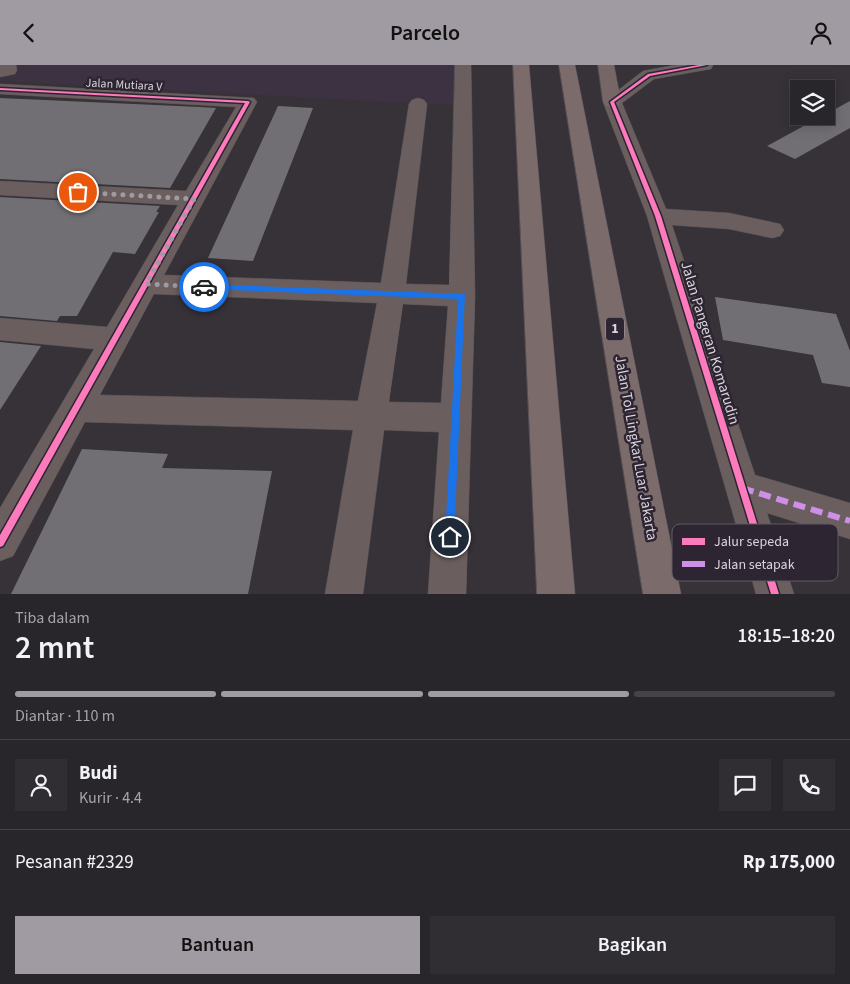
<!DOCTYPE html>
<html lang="id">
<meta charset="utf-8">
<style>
body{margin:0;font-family:"Source Sans 3",sans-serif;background:#302e32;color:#f1f3f6;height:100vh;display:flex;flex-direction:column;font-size:19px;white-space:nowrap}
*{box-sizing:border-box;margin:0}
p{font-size:16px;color:#a5a5a8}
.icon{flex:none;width:28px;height:28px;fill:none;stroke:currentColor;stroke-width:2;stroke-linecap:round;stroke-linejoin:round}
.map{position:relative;height:529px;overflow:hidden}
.details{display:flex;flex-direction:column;background:#28262a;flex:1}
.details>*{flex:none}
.fabs{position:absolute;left:790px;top:15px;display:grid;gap:10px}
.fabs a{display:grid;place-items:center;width:45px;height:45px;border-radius:0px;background:#28262a;box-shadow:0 2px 12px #0003,0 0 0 1px #444347;font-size:25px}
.pin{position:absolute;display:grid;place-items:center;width:42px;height:42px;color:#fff;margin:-21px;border:2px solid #fff;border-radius:50%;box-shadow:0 1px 5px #0007}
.courier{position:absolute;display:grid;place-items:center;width:50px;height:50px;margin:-25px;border:4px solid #1a73e8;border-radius:50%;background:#fff;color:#222;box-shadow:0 1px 6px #0007}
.overview em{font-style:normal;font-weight:600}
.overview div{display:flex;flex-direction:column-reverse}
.overview{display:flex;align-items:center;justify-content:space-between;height:85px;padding:0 15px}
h1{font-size:32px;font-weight:600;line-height:38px}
.bar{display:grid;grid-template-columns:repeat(4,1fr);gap:8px 5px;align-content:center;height:60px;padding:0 15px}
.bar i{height:6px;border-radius:4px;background:#444347}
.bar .selected{background:#a09ba3}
.bar p{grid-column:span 4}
.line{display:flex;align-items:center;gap:12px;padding:0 15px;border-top:1px solid #444347}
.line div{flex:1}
.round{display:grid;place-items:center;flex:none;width:52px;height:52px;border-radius:0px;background:#302e32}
.cta{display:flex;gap:10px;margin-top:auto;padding:10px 15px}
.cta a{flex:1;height:58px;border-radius:0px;background:#a09ba3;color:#111;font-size:20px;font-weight:600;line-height:58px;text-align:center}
.cta a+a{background:#302e32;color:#f1f3f6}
header{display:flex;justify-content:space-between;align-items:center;height:65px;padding:0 15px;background:#a09ba3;color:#111;font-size:22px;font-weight:600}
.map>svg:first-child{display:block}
.built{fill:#3d3242}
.building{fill:#726f74}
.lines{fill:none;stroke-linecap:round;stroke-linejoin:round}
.minor-casing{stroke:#535055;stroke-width:1}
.major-casing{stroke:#535055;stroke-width:1}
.highway-casing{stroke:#535055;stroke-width:1}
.minor{fill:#6b5e5e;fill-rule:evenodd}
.major{fill:#766666;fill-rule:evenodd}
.highway{fill:#7c6b6b;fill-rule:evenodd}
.quiet{stroke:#ce8fe9;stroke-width:6;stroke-dasharray:12 6;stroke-linecap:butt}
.cycleway-casing{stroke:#2d2531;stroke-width:3}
.cycleway{fill:#fd7abc;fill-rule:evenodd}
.route{fill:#1a73e8}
.done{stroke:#a09ba3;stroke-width:5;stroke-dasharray:0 9}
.labels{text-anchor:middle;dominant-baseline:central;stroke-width:5;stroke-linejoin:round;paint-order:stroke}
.far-street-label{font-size:12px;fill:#d9d4dc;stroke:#2d2531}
.shield{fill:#2d2531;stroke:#a5a0a9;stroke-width:1}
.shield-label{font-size:14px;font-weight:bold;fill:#d9d4dc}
.street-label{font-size:15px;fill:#d9d4dc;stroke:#2d2531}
.key{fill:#2d2531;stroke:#615a64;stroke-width:1}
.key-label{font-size:14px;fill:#d9d4dc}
</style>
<header><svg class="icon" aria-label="back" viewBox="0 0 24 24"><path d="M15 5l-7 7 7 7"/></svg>Parcelo<svg class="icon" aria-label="person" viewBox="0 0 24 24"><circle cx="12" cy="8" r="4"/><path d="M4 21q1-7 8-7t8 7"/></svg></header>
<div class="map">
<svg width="850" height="529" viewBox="0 0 850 529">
<rect width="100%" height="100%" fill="#363238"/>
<!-- built -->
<path class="built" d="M 0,0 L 463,0 L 463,41 L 0,16 Z"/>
<!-- building -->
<path class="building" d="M 0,33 L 200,42 L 216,43 L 170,123 L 0,114 Z
M 850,36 L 850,63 L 795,94 L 767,81 L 822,51 L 826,51 L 826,49 Z
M 278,41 L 313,43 L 253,196 L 208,193 Z
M 0,132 L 160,141 L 156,147 L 159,147 L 135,189 L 113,187 L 77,251 L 60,251 L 57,256 L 0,251 Z
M 715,232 L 836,249 L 850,286 L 850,322 L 822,318 L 813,290 L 723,275 Z
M 0,277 L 41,281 L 0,345 Z
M 82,384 L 168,389 L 162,403 L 272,406 L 248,529 L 11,529 Z"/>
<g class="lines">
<defs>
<path id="minor" d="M 0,0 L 16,0 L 17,5 L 15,9 L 0,12 Z
M 455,0 L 471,0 L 475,231 L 466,529 L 428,529 L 439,367 L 384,365 L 363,529 L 325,529 L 353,365 L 85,357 L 13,491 L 0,496 L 0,443 L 94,284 L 0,275 L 0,253 L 107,262 L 178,140 L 0,130 L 0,116 L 186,126 L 236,42 L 0,29 L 0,19 L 254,33 L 257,37 L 164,210 L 381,218 L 409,39 L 412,35 L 418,33 L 424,35 L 427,39 L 406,219 L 449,220 ZM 154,229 L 377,238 L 358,336 L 100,330 ZM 403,239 L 448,241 L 441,338 L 389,337 Z
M 676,0 L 713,0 L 711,4 L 705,5 L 654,14 L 622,38 L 666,144 L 729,148 L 780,159 L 784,165 L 780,171 L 772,173 L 729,164 L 672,160 L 755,410 L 850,438 L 850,474 L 767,448 L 794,529 L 756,529 L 647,151 L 603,37 L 643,6 Z"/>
<path id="major" d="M 598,0 L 614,0 L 621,37 L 618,41 L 612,42 L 606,41 L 603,37 Z"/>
<path id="highway" d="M 513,0 L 529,0 L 575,529 L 537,529 Z
M 559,0 L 575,0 L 681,529 L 643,529 Z"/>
</defs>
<!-- minor casing -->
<use href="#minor" class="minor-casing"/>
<!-- major casing -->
<use href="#major" class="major-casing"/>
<!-- highway casing -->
<use href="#highway" class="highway-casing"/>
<!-- minor -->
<use href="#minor" class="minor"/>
<!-- major -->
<use href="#major" class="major"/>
<!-- highway -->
<use href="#highway" class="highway"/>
<!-- quiet -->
<path class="quiet" d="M 742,423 L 850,456"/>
<defs>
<path id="cycleway" d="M 699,0 L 707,0 L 650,11 L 614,37 L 661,151 L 779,529 L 771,529 L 655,151 L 610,37 L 648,9 Z
M 0,23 L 248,36 L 250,37 L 3,481 L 0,482 L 0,470 L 245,38 L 0,25 Z"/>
</defs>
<!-- cycleway casing -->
<use href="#cycleway" class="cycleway-casing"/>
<!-- cycleway -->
<use href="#cycleway" class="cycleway"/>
</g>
<!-- route -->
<path class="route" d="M 202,219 L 465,229 L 454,475 L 450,477 L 447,475 L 445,472 L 458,234 L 204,224 L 202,224 Z"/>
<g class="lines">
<!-- done -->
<path class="done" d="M 78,127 L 194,134 L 146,219 L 204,222"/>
</g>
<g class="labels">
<!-- far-street labels -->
<g class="far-street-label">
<text transform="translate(124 20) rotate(3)">Jalan Mutiara V</text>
</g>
<!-- shield labels -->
<rect class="shield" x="606" y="252.5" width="18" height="23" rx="4"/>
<g class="shield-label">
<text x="615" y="264">1</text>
</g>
<!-- street labels -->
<g class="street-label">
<text transform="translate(710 278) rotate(73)">Jalan Pangeran Komarudin</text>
<text transform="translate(636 383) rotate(80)">Jalan Tol Lingkar Luar Jakarta</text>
</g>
</g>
<!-- legend -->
<rect x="672" y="459" width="166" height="57" rx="8" class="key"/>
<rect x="682" y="473" width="23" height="7" fill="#fd7abc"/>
<rect x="682" y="496" width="23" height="6" fill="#ce8fe9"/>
<g class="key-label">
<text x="714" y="481">Jalur sepeda</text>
<text x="714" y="504">Jalan setapak</text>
</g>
</svg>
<div class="fabs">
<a><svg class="icon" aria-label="layers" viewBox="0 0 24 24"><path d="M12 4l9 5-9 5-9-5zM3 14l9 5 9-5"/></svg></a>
</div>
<div class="pin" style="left:78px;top:127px;background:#ea580c"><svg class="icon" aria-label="bag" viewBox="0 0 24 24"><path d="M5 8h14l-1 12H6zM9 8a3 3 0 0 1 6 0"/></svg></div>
<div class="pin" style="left:450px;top:472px;background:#1f2937"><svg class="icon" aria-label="home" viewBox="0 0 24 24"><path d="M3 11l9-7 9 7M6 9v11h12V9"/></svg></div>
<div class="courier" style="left:204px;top:222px"><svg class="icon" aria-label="car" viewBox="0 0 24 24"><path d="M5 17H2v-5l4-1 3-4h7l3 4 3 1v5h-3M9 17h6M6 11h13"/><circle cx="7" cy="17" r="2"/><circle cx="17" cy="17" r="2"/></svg></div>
</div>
<section class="details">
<div class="overview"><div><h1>2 mnt</h1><p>Tiba dalam</p></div><em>18:15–18:20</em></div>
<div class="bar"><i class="selected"></i><i class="selected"></i><i class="selected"></i><i></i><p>Diantar · 110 m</p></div>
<div class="line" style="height:90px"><a class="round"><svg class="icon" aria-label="person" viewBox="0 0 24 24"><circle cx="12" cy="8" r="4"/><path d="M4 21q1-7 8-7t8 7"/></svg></a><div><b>Budi</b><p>Kurir · 4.4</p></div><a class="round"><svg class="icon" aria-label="chat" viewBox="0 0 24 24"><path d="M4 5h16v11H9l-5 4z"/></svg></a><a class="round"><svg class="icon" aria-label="phone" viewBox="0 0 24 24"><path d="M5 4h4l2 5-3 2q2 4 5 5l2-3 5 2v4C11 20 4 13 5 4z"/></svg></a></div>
<div class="line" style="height:65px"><div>Pesanan #2329</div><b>Rp 175,000</b></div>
<div class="cta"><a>Bantuan</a><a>Bagikan</a></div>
</section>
